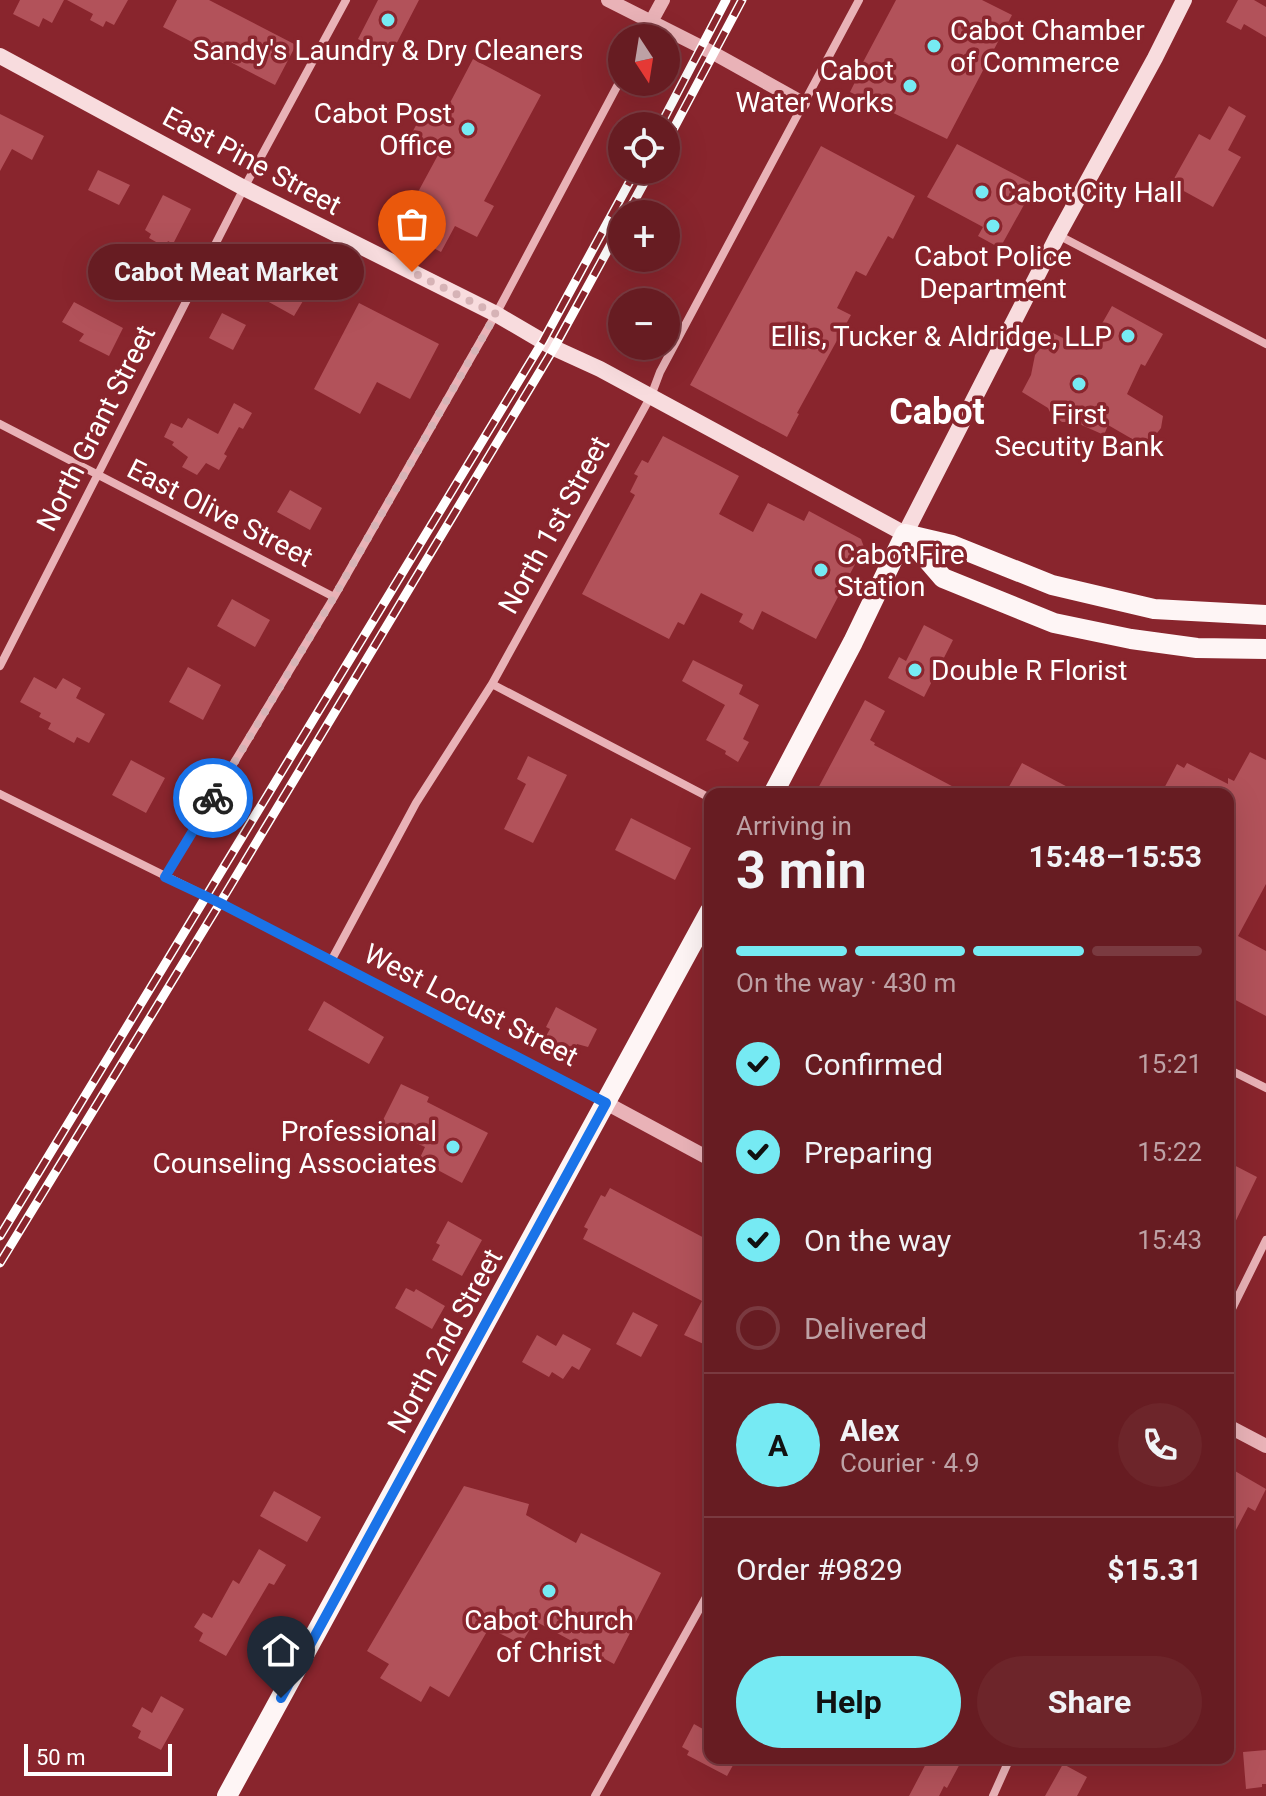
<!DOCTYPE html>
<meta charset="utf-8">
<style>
body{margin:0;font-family:Roboto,sans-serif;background:#6d252a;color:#f1f3f6;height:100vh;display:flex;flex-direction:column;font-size:30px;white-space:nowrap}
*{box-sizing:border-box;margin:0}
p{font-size:26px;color:#bda1a5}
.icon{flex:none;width:44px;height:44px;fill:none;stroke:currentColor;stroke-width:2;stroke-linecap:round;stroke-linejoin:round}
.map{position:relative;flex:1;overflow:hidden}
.panel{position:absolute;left:704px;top:788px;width:530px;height:976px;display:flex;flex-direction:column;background:#671c22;border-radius:16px;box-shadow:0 8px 32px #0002,0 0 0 2px #7a3a40}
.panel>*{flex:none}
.needle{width:52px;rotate:168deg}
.buttons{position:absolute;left:608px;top:24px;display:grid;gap:16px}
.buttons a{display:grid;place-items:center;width:72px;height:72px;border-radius:50%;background:#671c22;box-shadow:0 8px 32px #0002,0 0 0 2px #7a3a40;font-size:40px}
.scale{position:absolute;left:24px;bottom:20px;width:148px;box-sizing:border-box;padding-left:8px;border:4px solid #fff;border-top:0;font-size:22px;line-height:28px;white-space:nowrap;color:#fff;-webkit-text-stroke:6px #89252d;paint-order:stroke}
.pin{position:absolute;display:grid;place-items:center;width:68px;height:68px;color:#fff;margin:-82px -34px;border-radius:50% 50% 50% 0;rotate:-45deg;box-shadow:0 0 8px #0007}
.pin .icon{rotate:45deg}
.courier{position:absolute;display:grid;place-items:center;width:80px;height:80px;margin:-40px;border:6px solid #1a73e8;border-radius:50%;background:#fff;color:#222;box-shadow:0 2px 10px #0007}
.bubble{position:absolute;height:56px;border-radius:28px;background:#671c22;box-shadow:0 8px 32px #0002,0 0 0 2px #7a3a40;font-size:26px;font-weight:700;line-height:56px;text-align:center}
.head em{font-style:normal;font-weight:700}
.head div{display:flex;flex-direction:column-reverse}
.head{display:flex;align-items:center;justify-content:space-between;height:136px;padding:0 32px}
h1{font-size:52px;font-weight:700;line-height:60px}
.bar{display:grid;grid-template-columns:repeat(4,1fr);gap:12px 8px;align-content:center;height:96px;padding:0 32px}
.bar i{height:10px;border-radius:6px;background:#7a3a40}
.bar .active{background:#76eaf3}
.bar p{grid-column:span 4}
.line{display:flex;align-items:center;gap:20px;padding:0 32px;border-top:2px solid #7a3a40}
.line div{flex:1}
.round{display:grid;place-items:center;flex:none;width:84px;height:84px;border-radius:42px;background:#6d252a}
ol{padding:0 32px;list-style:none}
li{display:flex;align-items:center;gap:24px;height:88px}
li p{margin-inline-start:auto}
li .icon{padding:8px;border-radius:50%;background:#76eaf3;color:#111;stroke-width:4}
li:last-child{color:#bda1a5}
li i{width:44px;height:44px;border:4px solid #7a3a40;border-radius:50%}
.cta{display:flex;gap:16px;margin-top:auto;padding:16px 32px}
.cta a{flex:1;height:92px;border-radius:48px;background:#76eaf3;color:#111;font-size:32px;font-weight:700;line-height:92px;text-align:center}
.cta a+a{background:#6d252a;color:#f1f3f6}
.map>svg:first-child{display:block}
.building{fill:#b2525a}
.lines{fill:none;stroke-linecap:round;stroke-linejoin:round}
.minor{stroke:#e9b2b7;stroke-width:8}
.tertiary{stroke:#e9b2b7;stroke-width:14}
.secondary{stroke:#f8dcde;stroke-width:16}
.primary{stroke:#fef5f5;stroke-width:20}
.rail-casing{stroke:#fff;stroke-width:9}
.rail{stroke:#89252d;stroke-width:6;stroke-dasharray:18;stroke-linecap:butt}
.done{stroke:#d6b3b6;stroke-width:8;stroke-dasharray:0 14.4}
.route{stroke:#1a73e8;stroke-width:10}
.poi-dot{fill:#76eaf3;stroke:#89252d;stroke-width:3}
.labels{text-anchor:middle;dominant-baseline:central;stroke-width:7;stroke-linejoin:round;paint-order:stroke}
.poi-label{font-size:28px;fill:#fff;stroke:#89252d;text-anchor:start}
.street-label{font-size:28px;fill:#fff;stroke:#89252d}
.district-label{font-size:36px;font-weight:bold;fill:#fff;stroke:#89252d}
</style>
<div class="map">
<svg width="1266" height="1796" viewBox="0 0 1266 1796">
<rect width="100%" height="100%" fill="#89252d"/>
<!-- building -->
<path class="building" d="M 20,0 L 64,0 L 52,23 L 43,18 L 39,27 L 13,14 Z
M 67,0 L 128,0 L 114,25 L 106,21 L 103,27 L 90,20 L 93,14 Z
M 177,0 L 209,0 L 296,45 L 275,85 L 163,27 Z
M 378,0 L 419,0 L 390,56 L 358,39 Z
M 896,0 L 982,0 L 1012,15 L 947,139 L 850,92 L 855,82 L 853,81 Z
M 1238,0 L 1254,0 L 1266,7 L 1266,37 L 1244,24 L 1241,30 L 1226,22 Z
M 473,59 L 541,95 L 484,201 L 494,206 L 477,237 L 455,226 L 441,252 L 398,229 L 438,155 L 408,140 L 425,109 L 442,118 Z
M 1229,106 L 1246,116 L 1228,150 L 1241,157 L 1213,207 L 1171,184 L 1199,134 L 1210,140 Z
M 0,114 L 44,136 L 32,160 L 12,149 L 0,171 Z
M 957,144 L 1035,185 L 1000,248 L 978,236 L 983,227 L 927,197 Z
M 821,146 L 915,196 L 893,239 L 888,236 L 866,276 L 856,271 L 837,308 L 851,315 L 797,413 L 799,414 L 787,437 L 690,385 Z
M 98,170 L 130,185 L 119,205 L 88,190 Z
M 163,195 L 191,209 L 173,244 L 168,241 L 165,247 L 149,238 L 151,234 L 145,230 Z
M 260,262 L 297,283 L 294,289 L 306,296 L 294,316 L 251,292 L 257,281 L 251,277 Z
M 74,302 L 123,328 L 109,356 L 79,341 L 84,334 L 62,322 Z
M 359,303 L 439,344 L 410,399 L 377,382 L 360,414 L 314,389 Z
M 1112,306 L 1163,334 L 1145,366 L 1141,364 L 1127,394 L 1163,416 L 1161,428 L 1146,447 L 1108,425 L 1104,435 L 1075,422 L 1062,422 L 1051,414 L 1048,408 L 1022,392 L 1031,375 L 1035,355 L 1053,333 L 1087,350 Z
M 222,313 L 246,325 L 233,350 L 209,338 Z
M 234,403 L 252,413 L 243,429 L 239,427 L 224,454 L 227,456 L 219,470 L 206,463 L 197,475 L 182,467 L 188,457 L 172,445 L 174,442 L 164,437 L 171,423 L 182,428 L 188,418 L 218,434 Z
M 663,436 L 739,476 L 719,514 L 753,532 L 768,503 L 804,521 L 809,511 L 861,539 L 864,547 L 816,639 L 762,611 L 753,630 L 739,622 L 743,614 L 701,593 L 684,625 L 678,622 L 669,639 L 582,594 L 635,495 L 630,492 L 638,476 L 634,474 L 642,460 L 648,463 Z
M 290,490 L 322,508 L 310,530 L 277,512 Z
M 232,599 L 270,620 L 255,647 L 217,626 Z
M 924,625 L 953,640 L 924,697 L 888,678 L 899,657 L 906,661 Z
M 693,660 L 743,685 L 739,694 L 759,705 L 743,739 L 749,742 L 738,762 L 725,754 L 726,751 L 706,740 L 725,705 L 682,681 Z
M 188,667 L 221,685 L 203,720 L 169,702 Z
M 34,677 L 56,689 L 63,678 L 81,688 L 76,698 L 105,714 L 89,743 L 77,737 L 74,743 L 48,729 L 51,723 L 39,717 L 41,713 L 20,702 Z
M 865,700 L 885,711 L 870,740 L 875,743 L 874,745 L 967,794 L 815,794 Z
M 1250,752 L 1266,760 L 1266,884 L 1238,936 L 1266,951 L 1266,1016 L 1228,996 L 1228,794 L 1161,794 L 1177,764 L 1184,768 L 1187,763 L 1228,784 L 1228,778 L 1234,781 Z
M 528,756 L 567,775 L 533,843 L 504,829 L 526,784 L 517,779 Z
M 131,760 L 165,778 L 146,813 L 112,795 Z
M 1022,763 L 1081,794 L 1005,794 Z
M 631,818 L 691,848 L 675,880 L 615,850 Z
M 324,1001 L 384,1037 L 369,1064 L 308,1030 Z
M 556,1007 L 597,1029 L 588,1047 L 577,1044 L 573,1052 L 545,1038 L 550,1029 L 546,1027 Z
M 401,1084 L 429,1097 L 427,1102 L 488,1133 L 462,1183 L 419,1160 L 425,1147 L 380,1126 Z
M 1228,1162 L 1257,1177 L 1228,1237 Z
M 610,1188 L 710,1241 L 710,1347 L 684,1335 L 702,1301 L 583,1239 L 588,1229 L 584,1227 L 601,1195 L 605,1197 Z
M 448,1221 L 482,1240 L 462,1276 L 432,1260 L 440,1245 L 436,1243 Z
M 406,1288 L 414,1292 L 416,1289 L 445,1306 L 432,1329 L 395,1308 Z
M 633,1312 L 658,1325 L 641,1357 L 616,1344 Z
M 563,1334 L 591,1349 L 579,1370 L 572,1366 L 563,1379 L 552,1372 L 549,1377 L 522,1362 L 537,1335 L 556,1346 Z
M 1228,1467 L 1266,1489 L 1255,1511 L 1248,1507 L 1228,1545 Z
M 464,1486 L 529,1504 L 526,1515 L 576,1543 L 581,1533 L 661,1573 L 614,1664 L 535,1621 L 521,1644 L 489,1628 L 449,1697 L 430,1686 L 421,1702 L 380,1678 L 389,1664 L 367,1651 Z
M 274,1491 L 321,1517 L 307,1542 L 260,1516 Z
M 259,1549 L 286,1565 L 274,1585 L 269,1583 L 226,1656 L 199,1641 L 203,1633 L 194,1627 L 203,1613 L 212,1618 L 233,1580 L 239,1584 Z
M 161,1696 L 184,1709 L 161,1750 L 138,1738 L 141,1731 L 132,1726 L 142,1707 L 152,1713 Z
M 694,1724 L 710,1733 L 710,1758 L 737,1758 L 727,1776 L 687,1755 L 689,1751 L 682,1747 Z
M 1266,1750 L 1266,1784 L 1262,1784 L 1262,1787 L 1246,1789 L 1243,1752 Z
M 929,1758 L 963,1758 L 947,1788 L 944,1786 L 939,1796 L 909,1796 Z
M 1063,1764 L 1087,1777 L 1077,1796 L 1045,1796 Z"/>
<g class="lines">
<!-- minor -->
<path class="minor" d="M 643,38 L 651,22
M 1058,235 L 1266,344
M 0,424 L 334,597
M 0,666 L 244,188 L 346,0
M 492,684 L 710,798
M 0,794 L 220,903 L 605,1103
M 165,877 L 334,597 L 496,314 L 622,77
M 331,961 L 416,803 L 492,684 L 651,396 L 660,372 L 859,0
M 1228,1069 L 1266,1088
M 1228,1317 L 1266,1240
M 595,1796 L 710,1590
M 993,1796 L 1010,1758"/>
<!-- tertiary -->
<path class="tertiary" d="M 608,0 L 715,54 L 803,103
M 651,22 L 663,0
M 606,1103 L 710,1159
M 1228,1426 L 1266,1446"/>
<!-- secondary -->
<path class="secondary" d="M 0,56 L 244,188 L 496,314 L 554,348 L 600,369 L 905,534 L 1058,235 L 1155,58 L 1184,0"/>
<!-- primary -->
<path class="primary" d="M 905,534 L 943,578 L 1054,623 L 1131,639 L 1197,648 L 1266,649
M 905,534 L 952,545 L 1052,585 L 1154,609 L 1266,615
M 773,794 L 853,642 L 905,534
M 227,1796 L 710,911"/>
<defs>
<path id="rail" d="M 660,126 L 726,0
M 666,143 L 742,0
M 627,214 L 651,170
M 0,1236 L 543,341 L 636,170
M 0,1263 L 220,903 L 554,348 L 622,224"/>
</defs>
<!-- rail casing -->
<use href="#rail" class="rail-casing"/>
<!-- rail -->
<use href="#rail" class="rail"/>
</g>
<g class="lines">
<!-- done -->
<path class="done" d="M 213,798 L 334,597 L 496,314 L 412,272"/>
<!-- route -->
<path class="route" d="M 213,798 L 165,877 L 220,903 L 606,1103 L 281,1698"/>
</g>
<!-- markers -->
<g class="poi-dot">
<circle cx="388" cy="20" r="8"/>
<circle cx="934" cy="46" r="8"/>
<circle cx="910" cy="86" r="8"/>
<circle cx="468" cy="129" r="8"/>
<circle cx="982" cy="192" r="8"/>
<circle cx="993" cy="226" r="8"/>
<circle cx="1128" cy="336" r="8"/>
<circle cx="1079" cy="384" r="8"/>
<circle cx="821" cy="570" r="8"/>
<circle cx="915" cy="670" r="8"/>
<circle cx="453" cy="1147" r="8"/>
<circle cx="549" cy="1591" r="8"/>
</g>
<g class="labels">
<!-- poi labels -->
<g class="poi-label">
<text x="950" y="30">Cabot Chamber<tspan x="950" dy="32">of Commerce</tspan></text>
<text x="388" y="50" text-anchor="middle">Sandy's Laundry &amp; Dry Cleaners</text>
<text x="894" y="70" text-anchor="end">Cabot<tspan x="894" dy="32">Water Works</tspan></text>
<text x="452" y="113" text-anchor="end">Cabot Post<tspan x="452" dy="32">Office</tspan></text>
<text x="998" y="192">Cabot City Hall</text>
<text x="993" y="256" text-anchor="middle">Cabot Police<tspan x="993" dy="32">Department</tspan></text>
<text x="1112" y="336" text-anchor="end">Ellis, Tucker &amp; Aldridge, LLP</text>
<text x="1079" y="414" text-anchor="middle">First<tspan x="1079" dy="32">Secutity Bank</tspan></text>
<text x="837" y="554">Cabot Fire<tspan x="837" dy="32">Station</tspan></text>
<text x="931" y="670">Double R Florist</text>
<text x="437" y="1131" text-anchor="end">Professional<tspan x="437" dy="32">Counseling Associates</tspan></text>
<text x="549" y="1620" text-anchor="middle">Cabot Church<tspan x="549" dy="32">of Christ</tspan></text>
</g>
<!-- street labels -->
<g class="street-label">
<text transform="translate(252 161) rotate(28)">East Pine Street</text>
<text transform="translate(96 428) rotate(-63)">North Grant Street</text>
<text transform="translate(220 513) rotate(27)">East Olive Street</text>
<text transform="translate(554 525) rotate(-61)">North 1st Street</text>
<text transform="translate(471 1005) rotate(27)">West Locust Street</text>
<text transform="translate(445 1341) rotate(-61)">North 2nd Street</text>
</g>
<!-- district labels -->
<g class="district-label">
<text x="937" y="412">Cabot</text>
</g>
</g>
</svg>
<div class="buttons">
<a><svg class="needle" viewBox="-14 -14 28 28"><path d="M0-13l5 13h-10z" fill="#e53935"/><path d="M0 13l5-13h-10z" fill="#bda1a5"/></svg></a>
<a><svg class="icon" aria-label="locate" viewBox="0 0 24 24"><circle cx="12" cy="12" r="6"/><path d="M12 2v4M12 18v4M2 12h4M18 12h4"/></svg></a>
<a>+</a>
<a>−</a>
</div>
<div class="scale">50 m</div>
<div class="pin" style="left:412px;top:272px;background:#ea580c"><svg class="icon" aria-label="bag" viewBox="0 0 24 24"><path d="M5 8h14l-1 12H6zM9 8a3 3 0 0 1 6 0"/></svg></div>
<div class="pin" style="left:281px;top:1698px;background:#1f2937"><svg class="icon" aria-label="home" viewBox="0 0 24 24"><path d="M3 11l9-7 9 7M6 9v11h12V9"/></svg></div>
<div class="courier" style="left:213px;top:798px"><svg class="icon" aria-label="bike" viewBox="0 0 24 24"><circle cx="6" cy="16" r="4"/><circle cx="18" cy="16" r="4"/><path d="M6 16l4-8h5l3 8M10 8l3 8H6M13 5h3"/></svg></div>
<div class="bubble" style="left:88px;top:244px;width:276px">Cabot Meat Market</div>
<section class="panel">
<div class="head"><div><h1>3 min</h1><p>Arriving in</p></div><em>15:48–15:53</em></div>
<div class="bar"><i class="active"></i><i class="active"></i><i class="active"></i><i></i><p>On the way · 430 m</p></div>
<ol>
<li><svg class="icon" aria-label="check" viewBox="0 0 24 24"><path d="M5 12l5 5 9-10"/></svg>Confirmed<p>15:21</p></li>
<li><svg class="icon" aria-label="check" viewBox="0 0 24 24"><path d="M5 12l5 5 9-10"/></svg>Preparing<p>15:22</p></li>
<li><svg class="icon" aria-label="check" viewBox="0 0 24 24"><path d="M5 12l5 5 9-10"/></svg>On the way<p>15:43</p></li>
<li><i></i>Delivered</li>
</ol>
<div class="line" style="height:144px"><b class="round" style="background:#76eaf3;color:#111">A</b><div><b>Alex</b><p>Courier · 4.9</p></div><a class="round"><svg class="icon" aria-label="phone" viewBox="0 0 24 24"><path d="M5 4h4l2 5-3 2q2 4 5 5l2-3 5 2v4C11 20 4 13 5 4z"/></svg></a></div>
<div class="line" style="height:104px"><div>Order #9829</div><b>$15.31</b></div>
<div class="cta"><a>Help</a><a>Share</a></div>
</section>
</div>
